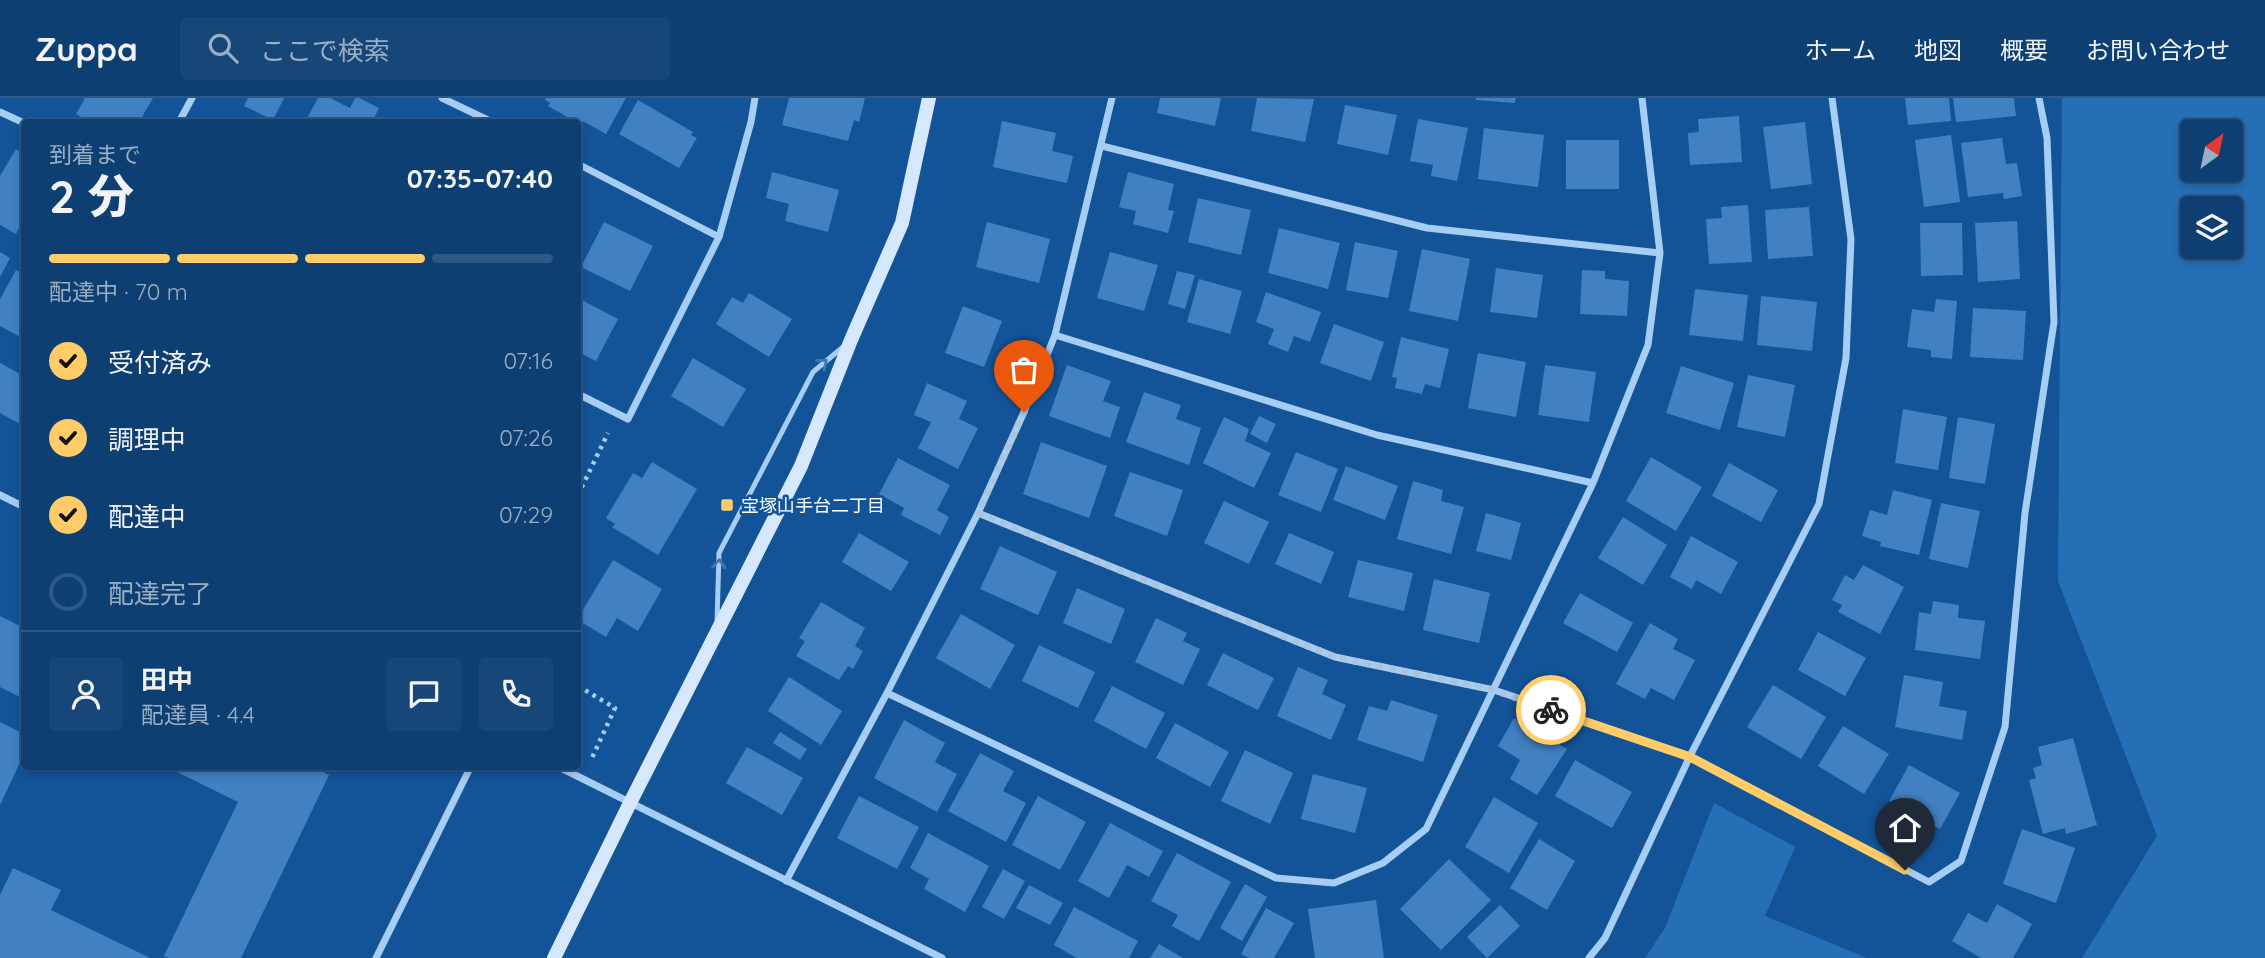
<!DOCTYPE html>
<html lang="ja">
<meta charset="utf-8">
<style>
body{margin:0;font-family:Quicksand,"Noto Sans JP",sans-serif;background:#174678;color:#f1f3f6;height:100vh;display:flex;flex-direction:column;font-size:26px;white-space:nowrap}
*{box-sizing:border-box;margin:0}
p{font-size:23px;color:#9bafc4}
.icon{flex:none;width:38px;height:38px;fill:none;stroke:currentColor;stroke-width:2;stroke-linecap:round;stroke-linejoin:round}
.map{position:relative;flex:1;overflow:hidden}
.drawer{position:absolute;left:21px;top:21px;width:560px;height:651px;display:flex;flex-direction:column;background:#0e3f73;border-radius:7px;box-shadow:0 4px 10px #0003,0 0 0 2px #2e5885}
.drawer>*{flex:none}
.needle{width:46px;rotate:33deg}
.buttons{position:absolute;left:2180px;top:21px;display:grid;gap:14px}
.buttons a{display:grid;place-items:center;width:63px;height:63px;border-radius:7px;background:#0e3f73;box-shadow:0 4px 10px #0003,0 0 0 2px #2e5885;font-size:35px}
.pin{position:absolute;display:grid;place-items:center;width:60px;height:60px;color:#fff;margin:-72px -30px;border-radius:50% 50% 50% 0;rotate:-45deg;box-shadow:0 0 7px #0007}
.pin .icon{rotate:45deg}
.courier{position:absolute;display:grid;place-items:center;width:70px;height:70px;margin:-35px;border:5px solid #ffcc68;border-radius:50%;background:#fff;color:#222;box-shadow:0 2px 9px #0007}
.head em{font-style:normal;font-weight:800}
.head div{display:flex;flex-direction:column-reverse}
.head{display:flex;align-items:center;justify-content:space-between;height:119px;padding:0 28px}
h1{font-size:46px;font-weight:800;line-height:52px}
.bar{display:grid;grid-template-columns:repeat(4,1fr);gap:10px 7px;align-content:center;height:84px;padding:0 28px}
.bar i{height:9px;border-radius:5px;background:#2e5885}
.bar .on{background:#ffcc68}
.bar p{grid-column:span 4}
.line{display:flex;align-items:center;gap:18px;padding:0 28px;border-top:2px solid #2e5885}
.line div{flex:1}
.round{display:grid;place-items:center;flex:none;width:74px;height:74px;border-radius:7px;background:#174678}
ol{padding:0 28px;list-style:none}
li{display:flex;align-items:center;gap:21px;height:77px}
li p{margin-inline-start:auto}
li .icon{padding:7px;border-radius:50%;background:#ffcc68;color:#111;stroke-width:4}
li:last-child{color:#9bafc4}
li i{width:38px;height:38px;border:4px solid #2e5885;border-radius:50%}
header{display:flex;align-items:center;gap:42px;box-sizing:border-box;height:98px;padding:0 35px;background:#0e3f73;border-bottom:2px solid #2e5885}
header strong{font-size:33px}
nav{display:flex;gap:38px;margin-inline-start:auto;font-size:24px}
.search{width:490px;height:63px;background:#174678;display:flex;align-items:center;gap:18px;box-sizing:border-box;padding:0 24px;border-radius:7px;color:#9bafc4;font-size:26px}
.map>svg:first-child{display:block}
.green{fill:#266fb7;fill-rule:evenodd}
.building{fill:#4181c2}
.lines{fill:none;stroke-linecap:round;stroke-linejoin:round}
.path{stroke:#a6cdf3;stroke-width:4.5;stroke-dasharray:3.5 5;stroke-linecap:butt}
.lane{stroke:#a6cdf3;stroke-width:5}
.street{stroke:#a6cdf3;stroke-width:7}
.secondary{stroke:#d6e8fd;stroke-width:14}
.oneway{stroke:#3f78b4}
.done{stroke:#acc3db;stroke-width:7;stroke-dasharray:0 12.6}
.route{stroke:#ffcc68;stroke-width:9}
.poi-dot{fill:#ffcc68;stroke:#135499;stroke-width:2.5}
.labels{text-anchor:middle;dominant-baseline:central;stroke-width:5;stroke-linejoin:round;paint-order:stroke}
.poi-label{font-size:18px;fill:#fff;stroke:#135499;text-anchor:start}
</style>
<header>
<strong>Zuppa</strong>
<div class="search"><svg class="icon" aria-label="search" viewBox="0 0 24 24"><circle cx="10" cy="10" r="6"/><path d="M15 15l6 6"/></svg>ここで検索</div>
<nav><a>ホーム</a><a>地図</a><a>概要</a><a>お問い合わせ</a></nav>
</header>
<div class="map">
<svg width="2265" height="860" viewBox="0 0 2265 860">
<rect width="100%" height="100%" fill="#135499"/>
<!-- green -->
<path class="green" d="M 2062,0 L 2265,0 L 2265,860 L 2082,860 L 2157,738 L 2058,483 ZM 2193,33 L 2231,33 L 2231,72 L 2193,72 ZM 2193,110 L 2231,110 L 2231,149 L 2193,149 Z
M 1714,705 L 1795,749 L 1765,818 L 1867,860 L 1645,860 L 1665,830 Z"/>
<!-- building -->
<path class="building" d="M 85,0 L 153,0 L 139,24 L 90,24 L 76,16 Z
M 248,0 L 284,0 L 273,22 L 244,8 Z
M 318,0 L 330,0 L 350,10 L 355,0 L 359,0 L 379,10 L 372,24 L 305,24 Z
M 546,0 L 626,0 L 606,36 L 583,23 L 581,27 L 548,8 L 550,5 L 545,2 Z
M 789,0 L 865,0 L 859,24 L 854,22 L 848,43 L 782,27 Z
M 1160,0 L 1221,0 L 1215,28 L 1157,15 Z
M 1257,0 L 1314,1 L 1305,44 L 1251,33 Z
M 1476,0 L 1516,0 L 1515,5 L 1476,2 Z
M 1905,0 L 1949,0 L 1951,23 L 1908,27 Z
M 1953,0 L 2014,0 L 2016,18 L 1956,24 Z
M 638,2 L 693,34 L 691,37 L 697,40 L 679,70 L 619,36 Z
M 1345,7 L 1397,17 L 1388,57 L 1337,46 Z
M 1739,18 L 1742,64 L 1690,67 L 1688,35 L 1699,34 L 1698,21 Z
M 1418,21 L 1468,30 L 1457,83 L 1431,78 L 1433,67 L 1410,63 Z
M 1002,23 L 1056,35 L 1052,53 L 1073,58 L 1067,85 L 993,69 Z
M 1805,24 L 1812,86 L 1771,91 L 1763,29 Z
M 1484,30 L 1544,37 L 1538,89 L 1478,81 Z
M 1951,37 L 1960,104 L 1924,109 L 1915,42 Z
M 2002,40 L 2006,66 L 2017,65 L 2022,98 L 2004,101 L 2003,95 L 1968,99 L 1961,45 Z
M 1566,42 L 1619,42 L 1619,91 L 1566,91 Z
M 16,51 L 24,56 L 24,120 L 16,136 L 0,127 L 0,78 Z
M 772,74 L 839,92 L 828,134 L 785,123 L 789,106 L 766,100 Z
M 1128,74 L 1174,86 L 1168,112 L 1174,113 L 1168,135 L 1133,126 L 1136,113 L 1119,109 Z
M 1198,100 L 1251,112 L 1241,157 L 1188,144 Z
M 1748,107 L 1752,164 L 1709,166 L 1706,121 L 1722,120 L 1721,109 Z
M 1809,109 L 1813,158 L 1768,161 L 1765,112 Z
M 2017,123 L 2020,181 L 1978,184 L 1975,125 Z
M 604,124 L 653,148 L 630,193 L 581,169 Z
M 987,124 L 1050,141 L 1039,185 L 976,169 Z
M 1920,125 L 1962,125 L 1963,177 L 1921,178 Z
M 1279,130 L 1340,145 L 1328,191 L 1268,175 Z
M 1355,144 L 1398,153 L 1388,200 L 1346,192 Z
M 1422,151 L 1470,161 L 1458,223 L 1409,213 Z
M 0,154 L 10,160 L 0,179 Z
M 1110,154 L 1158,167 L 1144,213 L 1097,200 Z
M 1496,170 L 1543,177 L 1537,220 L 1490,214 Z
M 16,172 L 24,176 L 24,241 L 0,228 L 0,201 Z
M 1582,172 L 1605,173 L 1605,181 L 1629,183 L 1627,218 L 1580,216 Z
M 1177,173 L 1195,177 L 1185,211 L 1168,206 Z
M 1199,181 L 1242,193 L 1230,236 L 1187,224 Z
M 1695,191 L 1748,197 L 1743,243 L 1689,237 Z
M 1266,194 L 1321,214 L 1310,244 L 1294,238 L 1288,254 L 1268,246 L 1274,231 L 1256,224 Z
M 749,195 L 792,221 L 769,259 L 716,226 L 732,199 L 743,205 Z
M 1761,198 L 1817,204 L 1812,253 L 1757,247 Z
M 578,200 L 618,221 L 596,263 L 578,254 Z
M 1936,201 L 1957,203 L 1952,261 L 1931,259 L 1931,252 L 1907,249 L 1912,211 L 1934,214 Z
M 963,208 L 1002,223 L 984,269 L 945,255 Z
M 1973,210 L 2026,213 L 2023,262 L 1970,259 Z
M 1334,226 L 1384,244 L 1371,283 L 1320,265 Z
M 1401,239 L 1449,251 L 1440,290 L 1425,286 L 1422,296 L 1395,290 L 1397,280 L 1392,279 Z
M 1478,255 L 1526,264 L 1516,319 L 1468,310 Z
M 693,260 L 746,291 L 723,329 L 671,298 Z
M 0,265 L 24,278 L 24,317 L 20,326 L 0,315 Z
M 1067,267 L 1111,283 L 1103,303 L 1120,309 L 1110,340 L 1049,318 Z
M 1545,267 L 1596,274 L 1589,324 L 1538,317 Z
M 1681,268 L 1734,285 L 1720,332 L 1666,315 Z
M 1748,277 L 1795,287 L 1785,339 L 1737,329 Z
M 927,285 L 967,303 L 959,321 L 978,330 L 958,371 L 918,350 L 931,324 L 914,317 Z
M 1144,294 L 1181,307 L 1176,321 L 1201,330 L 1189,367 L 1126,344 Z
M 1903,311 L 1947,319 L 1938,372 L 1895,365 Z
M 1259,318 L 1276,326 L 1267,345 L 1250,336 Z
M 1224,319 L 1249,331 L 1245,343 L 1271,355 L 1254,390 L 1203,365 Z
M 1958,319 L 1995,326 L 1985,386 L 1949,380 Z
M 1041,344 L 1107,368 L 1089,420 L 1023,396 Z
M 1296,354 L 1338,371 L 1321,414 L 1278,397 Z
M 1651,359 L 1702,389 L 1676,433 L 1626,403 Z
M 898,360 L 950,387 L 937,412 L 949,419 L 940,437 L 901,417 L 904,410 L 879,396 Z
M 652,364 L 697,391 L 658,457 L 612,429 L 615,426 L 606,420 L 633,375 L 642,380 Z
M 1729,365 L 1778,392 L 1761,424 L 1712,398 Z
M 1346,368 L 1398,388 L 1385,422 L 1333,402 Z
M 1130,374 L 1183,392 L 1167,438 L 1114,418 Z
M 1413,383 L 1443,392 L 1441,403 L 1464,409 L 1451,456 L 1397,441 Z
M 1893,392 L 1932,402 L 1919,457 L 1880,448 L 1881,444 L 1862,438 L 1870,412 L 1887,417 Z
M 1224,403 L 1269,424 L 1249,466 L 1204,445 Z
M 1941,405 L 1980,413 L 1968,470 L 1929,461 Z
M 1486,415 L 1521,425 L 1511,462 L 1476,453 Z
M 1623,419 L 1667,447 L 1643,487 L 1598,460 Z
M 859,435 L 909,464 L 891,493 L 842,464 Z
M 1289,435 L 1334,454 L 1321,486 L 1275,466 Z
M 1691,438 L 1738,464 L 1721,496 L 1696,482 L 1692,491 L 1670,479 Z
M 1000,448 L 1057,474 L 1038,517 L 980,491 Z
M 613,462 L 662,491 L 638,533 L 617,520 L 606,539 L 578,522 L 578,520 Z
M 1358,462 L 1413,475 L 1404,513 L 1348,499 Z
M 1863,467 L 1904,489 L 1880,536 L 1838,514 L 1842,507 L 1832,502 L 1845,477 L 1854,482 Z
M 1434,481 L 1490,495 L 1479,545 L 1423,532 Z
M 1077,490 L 1125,511 L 1111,546 L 1063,525 Z
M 1580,495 L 1633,525 L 1617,554 L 1563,525 Z
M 1933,503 L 1959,507 L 1958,520 L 1985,523 L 1980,561 L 1915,552 L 1919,514 L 1931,516 Z
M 821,504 L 865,530 L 855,548 L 863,553 L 853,571 L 848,568 L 839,582 L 796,558 L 805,543 L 799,540 Z
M 961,516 L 1015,547 L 990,591 L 936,560 Z
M 0,518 L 24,530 L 24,601 L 0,589 Z
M 1156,520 L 1187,535 L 1183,543 L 1200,551 L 1183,587 L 1135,564 Z
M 1650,525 L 1678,541 L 1673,551 L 1695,562 L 1674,602 L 1651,590 L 1645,601 L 1616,586 Z
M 1818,534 L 1866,560 L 1845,598 L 1798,572 Z
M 1039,547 L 1095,574 L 1078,610 L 1022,583 Z
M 1223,555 L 1274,580 L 1258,612 L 1207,587 Z
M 1298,569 L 1328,582 L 1322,596 L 1346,607 L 1331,642 L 1277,618 Z
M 1904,577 L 1943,584 L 1939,608 L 1967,613 L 1962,642 L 1895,629 Z
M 789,579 L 842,613 L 821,647 L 768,613 Z
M 1773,587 L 1826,619 L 1801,661 L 1747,629 Z
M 1112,588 L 1165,615 L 1146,651 L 1094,623 Z
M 1391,602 L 1438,617 L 1423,664 L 1357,642 L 1369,608 L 1387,613 Z
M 1514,620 L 1537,633 L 1542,627 L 1563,640 L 1559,646 L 1567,651 L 1537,697 L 1510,681 L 1520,662 L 1498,648 Z
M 904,622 L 945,645 L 935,664 L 957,676 L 937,714 L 874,680 Z
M 0,624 L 24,636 L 24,656 L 0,707 Z
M 1175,625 L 1229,654 L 1210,689 L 1156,660 Z
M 1843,628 L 1889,656 L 1864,696 L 1818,668 Z
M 780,634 L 807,651 L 800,662 L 773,645 Z
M 2073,640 L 2097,727 L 2066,736 L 2065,730 L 2043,736 L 2029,682 L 2036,680 L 2033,670 L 2042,667 L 2038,649 Z
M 747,649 L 803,680 L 782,717 L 726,685 Z
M 1245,652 L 1293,675 L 1270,726 L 1221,703 Z
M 980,655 L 1014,673 L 1003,693 L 1026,705 L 1006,744 L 948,713 Z
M 1575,662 L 1632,694 L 1612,730 L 1555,698 Z
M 1909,667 L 1960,695 L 1940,731 L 1889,703 Z
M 165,668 L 312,668 L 329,677 L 241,860 L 168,860 L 164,858 L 238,704 Z
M 1313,676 L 1367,690 L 1355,735 L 1301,721 Z
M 859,698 L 919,729 L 897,771 L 837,740 Z
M 1038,698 L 1086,724 L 1060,772 L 1012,747 Z
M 1494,699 L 1538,725 L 1509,775 L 1465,749 Z
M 1110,725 L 1163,753 L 1149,779 L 1127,767 L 1109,800 L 1078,783 Z
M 2022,731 L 2075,750 L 2056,805 L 2003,786 Z
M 928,735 L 989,768 L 965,814 L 924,791 L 929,781 L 910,770 Z
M 1539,741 L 1575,763 L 1547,812 L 1510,790 Z
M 1177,755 L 1231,784 L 1199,843 L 1172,828 L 1178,817 L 1151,803 Z
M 1449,761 L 1491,802 L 1441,852 L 1400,811 Z
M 13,770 L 61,792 L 51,812 L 150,860 L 0,860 L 0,797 Z
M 1003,771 L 1025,783 L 1004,821 L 982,809 Z
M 1245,786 L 1267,799 L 1242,843 L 1220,830 Z
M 1029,787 L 1063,805 L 1050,827 L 1016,810 Z
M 1376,802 L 1384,860 L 1315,860 L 1308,811 Z
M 1997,806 L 2032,826 L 2013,860 L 1981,860 L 1952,843 L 1968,815 L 1987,825 Z
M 1500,807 L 1520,828 L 1487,860 L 1467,839 Z
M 1074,809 L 1138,843 L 1129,860 L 1077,860 L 1054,847 Z
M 1266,810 L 1294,825 L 1274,860 L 1249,860 L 1241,856 Z
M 1159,846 L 1183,860 L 1150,860 Z"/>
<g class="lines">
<!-- path -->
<path class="path" d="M 578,397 L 608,335
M 578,588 L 615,610 L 591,662"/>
<!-- lane -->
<path class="lane" d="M 717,524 L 719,455 L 813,274 L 843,249"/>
<!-- street -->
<path class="street" d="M 442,0 L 492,24
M 1112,0 L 1055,237 L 1024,314 L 978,415 L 887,595 L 1276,780 L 1334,785 L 1383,765 L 1426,731 L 1593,385 L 1648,247 L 1660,155 L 1642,0
M 0,14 L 24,25
M 179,24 L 192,0
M 1102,48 L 1427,130 L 1660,155
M 578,66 L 719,139
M 1055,237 L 1377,337 L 1593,385
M 578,296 L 628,321 L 719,139 L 751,24 L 755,0
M 0,397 L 24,409
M 978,415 L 1335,559 L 1494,592 L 1690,658 L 1929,784 L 1961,763 L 2005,629 L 2025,415 L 2054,224 L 2047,40 L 2039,0
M 557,668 L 942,860
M 786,783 L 887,595
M 376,860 L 471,668
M 1589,860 L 1605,840 L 1690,658 L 1819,406 L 1846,260 L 1851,141 L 1832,0"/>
<!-- secondary -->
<path class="secondary" d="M 554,860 L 630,705 L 801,368 L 851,242 L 902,125 L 929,0"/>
</g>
<!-- one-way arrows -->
<defs><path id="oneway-chevron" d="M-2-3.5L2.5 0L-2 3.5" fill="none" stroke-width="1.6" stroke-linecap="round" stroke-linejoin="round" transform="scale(1.75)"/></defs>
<g class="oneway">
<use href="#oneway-chevron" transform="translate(823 265) rotate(-39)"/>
<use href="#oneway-chevron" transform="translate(719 466) rotate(-86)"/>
</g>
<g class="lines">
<!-- done -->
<path class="done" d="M 1024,314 L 978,415 L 1335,559 L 1494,592 L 1551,612"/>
<!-- route -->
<path class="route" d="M 1551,612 L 1690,659 L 1905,772"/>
</g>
<!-- markers -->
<rect class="poi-dot" x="720" y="400" width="14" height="14" rx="3.5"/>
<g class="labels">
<!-- poi labels -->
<g class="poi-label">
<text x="741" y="407">宝塚山手台二丁目</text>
</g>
</g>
</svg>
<div class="buttons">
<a><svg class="needle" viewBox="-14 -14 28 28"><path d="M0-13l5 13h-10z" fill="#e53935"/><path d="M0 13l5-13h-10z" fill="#9bafc4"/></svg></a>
<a><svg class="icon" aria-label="layers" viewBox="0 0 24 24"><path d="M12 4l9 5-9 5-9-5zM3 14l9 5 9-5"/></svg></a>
</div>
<div class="pin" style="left:1024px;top:314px;background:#ea580c"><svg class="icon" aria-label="bag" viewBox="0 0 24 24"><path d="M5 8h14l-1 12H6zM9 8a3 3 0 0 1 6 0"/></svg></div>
<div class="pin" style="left:1905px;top:772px;background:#1f2937"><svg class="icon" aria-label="home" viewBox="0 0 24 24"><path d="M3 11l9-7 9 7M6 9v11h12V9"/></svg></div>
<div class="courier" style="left:1551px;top:612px"><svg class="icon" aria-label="bike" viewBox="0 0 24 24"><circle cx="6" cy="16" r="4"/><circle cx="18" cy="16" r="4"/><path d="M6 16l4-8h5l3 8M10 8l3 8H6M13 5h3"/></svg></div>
<section class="drawer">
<div class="head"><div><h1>2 分</h1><p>到着まで</p></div><em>07:35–07:40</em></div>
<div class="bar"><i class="on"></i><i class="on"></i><i class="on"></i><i></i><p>配達中 · 70 m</p></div>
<ol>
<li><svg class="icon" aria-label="check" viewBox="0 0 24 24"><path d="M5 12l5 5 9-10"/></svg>受付済み<p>07:16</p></li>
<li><svg class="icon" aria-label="check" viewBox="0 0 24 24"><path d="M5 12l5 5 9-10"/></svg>調理中<p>07:26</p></li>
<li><svg class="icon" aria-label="check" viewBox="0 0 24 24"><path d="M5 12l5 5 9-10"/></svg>配達中<p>07:29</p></li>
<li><i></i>配達完了</li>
</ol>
<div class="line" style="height:126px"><a class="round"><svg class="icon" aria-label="person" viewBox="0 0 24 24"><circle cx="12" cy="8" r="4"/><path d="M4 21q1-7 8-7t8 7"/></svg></a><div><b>田中</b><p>配達員 · 4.4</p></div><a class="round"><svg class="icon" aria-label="chat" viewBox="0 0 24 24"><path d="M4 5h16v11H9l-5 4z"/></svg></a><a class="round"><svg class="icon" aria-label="phone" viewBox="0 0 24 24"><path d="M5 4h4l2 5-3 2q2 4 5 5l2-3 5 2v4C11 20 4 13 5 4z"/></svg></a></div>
</section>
</div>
